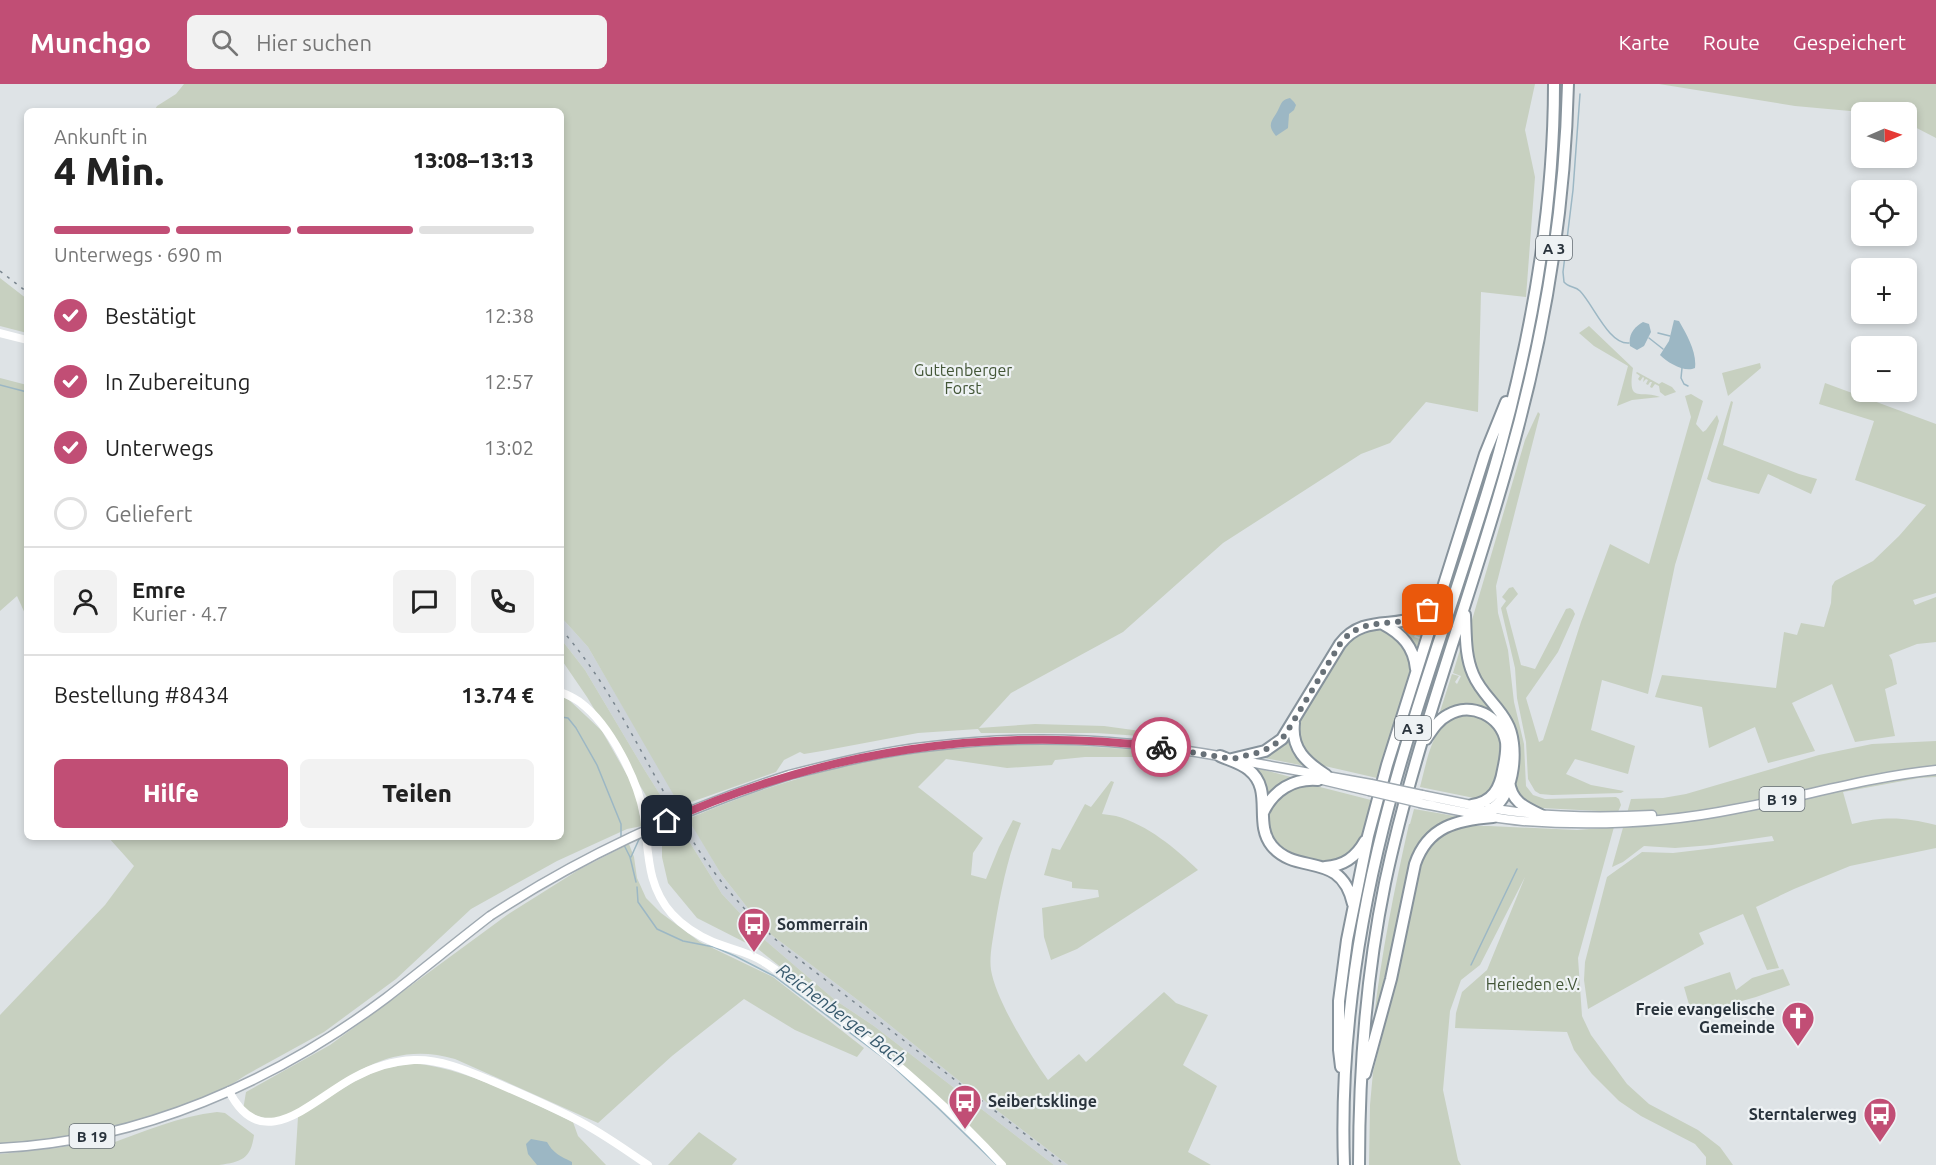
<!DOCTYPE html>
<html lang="de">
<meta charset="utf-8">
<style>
body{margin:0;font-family:Ubuntu,sans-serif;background:#f2f2f2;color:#222;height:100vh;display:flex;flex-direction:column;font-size:22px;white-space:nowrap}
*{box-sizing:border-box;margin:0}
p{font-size:20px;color:#767676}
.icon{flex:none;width:33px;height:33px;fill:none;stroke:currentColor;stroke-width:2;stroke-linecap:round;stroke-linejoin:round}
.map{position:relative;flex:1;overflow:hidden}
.sheet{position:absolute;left:24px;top:24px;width:540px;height:732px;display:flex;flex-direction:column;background:#fff;border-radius:9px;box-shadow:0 3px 9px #0003}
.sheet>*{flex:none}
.needle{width:39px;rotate:88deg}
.buttons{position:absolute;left:1851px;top:18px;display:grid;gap:12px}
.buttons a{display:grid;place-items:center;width:66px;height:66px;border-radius:9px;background:#fff;box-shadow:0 3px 9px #0003;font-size:30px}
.pin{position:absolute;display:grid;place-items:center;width:51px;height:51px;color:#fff;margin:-26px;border-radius:12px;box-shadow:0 3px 9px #0006}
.courier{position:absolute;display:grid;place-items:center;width:60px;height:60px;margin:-30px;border:4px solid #c14e75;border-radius:50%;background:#fff;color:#222;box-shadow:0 2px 8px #0007}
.head em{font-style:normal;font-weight:800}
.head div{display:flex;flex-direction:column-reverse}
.head{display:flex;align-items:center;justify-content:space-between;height:102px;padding:0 30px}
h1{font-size:39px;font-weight:800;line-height:45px}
.bar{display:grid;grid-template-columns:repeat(4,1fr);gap:9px 6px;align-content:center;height:72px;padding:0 30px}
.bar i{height:8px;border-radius:4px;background:#e0e0e0}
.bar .active{background:#c14e75}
.bar p{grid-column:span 4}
.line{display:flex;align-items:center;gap:15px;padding:0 30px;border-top:2px solid #e0e0e0}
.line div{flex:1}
.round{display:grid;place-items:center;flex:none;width:63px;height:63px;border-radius:9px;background:#f2f2f2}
ol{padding:0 30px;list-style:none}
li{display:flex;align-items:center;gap:18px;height:66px}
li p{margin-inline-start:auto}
li .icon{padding:6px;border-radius:50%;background:#c14e75;color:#fff;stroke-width:4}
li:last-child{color:#767676}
li i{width:33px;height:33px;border:3px solid #e0e0e0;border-radius:50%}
.action{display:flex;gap:12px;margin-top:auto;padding:12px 30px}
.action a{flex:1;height:69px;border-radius:9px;background:#c14e75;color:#fff;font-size:24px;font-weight:800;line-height:69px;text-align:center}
.action a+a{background:#f2f2f2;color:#222}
header{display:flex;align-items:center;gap:36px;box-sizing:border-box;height:84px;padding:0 30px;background:#c14e75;color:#fff}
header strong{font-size:28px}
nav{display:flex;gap:33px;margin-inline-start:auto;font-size:21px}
.search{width:420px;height:54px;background:#f2f2f2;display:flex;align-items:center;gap:15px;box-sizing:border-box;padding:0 21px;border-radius:9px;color:#767676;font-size:22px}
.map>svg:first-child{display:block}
.built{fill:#cdd3d8}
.green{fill:#c7d0c0}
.water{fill:#9cb7c4}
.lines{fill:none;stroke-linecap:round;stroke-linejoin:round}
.stream{stroke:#9cb7c4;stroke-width:1.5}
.primary-casing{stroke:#9fa9b1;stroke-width:11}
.motorway-casing{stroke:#87939c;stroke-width:14}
.secondary{stroke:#fff;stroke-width:8}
.primary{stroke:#fff;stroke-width:8}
.motorway{stroke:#fff;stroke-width:10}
.rail{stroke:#79858e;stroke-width:1.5;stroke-dasharray:3 6;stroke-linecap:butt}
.primary-bridge-casing{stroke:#9fa9b1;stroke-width:11;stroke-linecap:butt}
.primary-bridge{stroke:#fff;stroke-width:8}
.done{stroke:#687178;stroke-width:6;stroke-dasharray:0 10.8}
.route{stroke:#c14e75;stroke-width:8}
.labels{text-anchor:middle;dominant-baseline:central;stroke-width:4.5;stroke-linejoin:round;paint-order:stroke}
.shield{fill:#eef2f4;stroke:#646c73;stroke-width:1.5}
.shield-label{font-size:15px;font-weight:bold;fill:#29333c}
.park-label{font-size:16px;fill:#435637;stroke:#eef2f4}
.poi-label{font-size:16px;font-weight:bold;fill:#29333c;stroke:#eef2f4;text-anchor:start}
.water-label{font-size:18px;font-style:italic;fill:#37596c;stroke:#eef2f4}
</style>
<header>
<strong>Munchgo</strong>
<div class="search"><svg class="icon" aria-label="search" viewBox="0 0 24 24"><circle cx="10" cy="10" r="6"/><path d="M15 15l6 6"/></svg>Hier suchen</div>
<nav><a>Karte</a><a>Route</a><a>Gespeichert</a></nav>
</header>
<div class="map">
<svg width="1936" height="1081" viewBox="0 0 1936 1081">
<rect width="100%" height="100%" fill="#dee3e6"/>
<!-- built -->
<path class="built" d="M 561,533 L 588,563 L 721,790 L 765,846 L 871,926 L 973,1008 L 1068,1081 L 1054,1081 L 874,942 L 835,916 L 766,857 L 722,810 L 644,685 L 585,586 L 561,555 Z"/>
<!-- green -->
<path class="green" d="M 184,0 L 1535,0 L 1525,46 L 1535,93 L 1526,213 L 1481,208 L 1478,328 L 1426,318 L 1390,359 L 1361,370 L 1223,459 L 1123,548 L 1011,609 L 979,644 L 1035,640 L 1104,642 L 1155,649 L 1155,653 L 1096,649 L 981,649 L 978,645 L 918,649 L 822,667 L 804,670 L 800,668 L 784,676 L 776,688 L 680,722 L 588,563 L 561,533 L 561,27 L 154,27 L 157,22 L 176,10 Z
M 1659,0 L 1936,0 L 1936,54 L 1907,39 L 1906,28 L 1883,28 L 1870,23 L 1861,28 L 1795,22 Z
M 0,194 L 27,215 L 27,249 L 0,242 Z
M 1589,242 L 1633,284 C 1627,321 1640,305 1660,313 L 1632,316 L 1617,322 L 1628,282 L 1594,262 L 1579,249 Z
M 1760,279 L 1761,284 L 1728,312 L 1722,289 Z
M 1637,288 L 1659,300 L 1662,298 L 1672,303 L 1676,308 L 1665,312 L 1660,308 L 1659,302 L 1655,300 L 1652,304 L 1650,303 L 1652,298 L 1650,298 L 1648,301 L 1646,300 L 1648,296 L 1646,295 L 1643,298 L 1644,294 L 1643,293 L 1640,297 L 1638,295 L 1640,292 L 1636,289 Z
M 0,294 L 27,301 L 27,534 L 17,512 L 0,527 Z
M 1825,299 L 1936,340 L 1936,509 L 1913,516 L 1915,521 L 1936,513 L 1936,558 L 1917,560 L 1889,571 L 1892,576 L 1897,600 L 1885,605 L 1895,652 L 1855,658 L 1832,600 L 1792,619 L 1815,667 L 1768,679 L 1755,643 L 1709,664 L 1702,623 L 1655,613 L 1662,591 L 1776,604 L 1784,548 L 1797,551 L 1801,539 L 1824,543 L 1831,519 L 1832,502 L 1835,497 L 1873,477 L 1899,452 L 1926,421 L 1855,396 L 1874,337 L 1819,320 Z
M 1691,310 L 1703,317 L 1696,340 L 1703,348 L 1706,346 L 1717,331 L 1719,337 L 1675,481 L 1648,610 L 1602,596 L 1591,646 L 1635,662 L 1628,690 L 1575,675 L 1566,690 L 1591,701 L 1624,707 L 1621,709 L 1552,711 L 1540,710 L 1535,707 L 1528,695 L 1526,658 L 1517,614 L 1515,584 L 1501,524 L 1506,517 L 1502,513 L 1509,504 L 1513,503 L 1518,510 L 1506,524 L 1521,581 L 1535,585 L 1566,525 L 1570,524 L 1573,526 L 1575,530 L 1558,568 L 1526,614 L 1539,658 L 1543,656 L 1581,538 L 1610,460 L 1649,480 L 1691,333 L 1685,312 Z
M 1731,317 L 1733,318 L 1723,361 L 1799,390 L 1817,395 L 1811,410 L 1768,390 L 1759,410 L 1712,398 L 1707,395 Z
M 1538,328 L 1540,330 L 1496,502 L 1498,529 L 1508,566 L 1514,618 L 1524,660 L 1526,702 L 1533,711 L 1545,715 L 1616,713 L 1619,715 L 1621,721 L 1618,728 L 1541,724 C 1492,712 1528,679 1517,648 C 1513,638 1505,630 1498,621 C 1478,596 1466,569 1472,536 L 1525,356 Z
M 1432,526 L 1423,555 L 1415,551 L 1414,553 L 1423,556 L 1418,571 L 1395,541 Z
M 1376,544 C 1398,549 1410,564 1410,587 L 1377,694 L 1316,680 L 1301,665 L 1298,642 L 1303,628 L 1341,565 L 1355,550 Z
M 561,555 L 585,586 L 644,685 L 722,810 L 766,857 L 835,916 L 874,942 L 1054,1081 L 1003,1081 L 869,953 L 758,865 L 697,834 L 668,799 L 662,773 L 662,746 L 659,728 L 651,720 L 587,613 L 561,575 Z
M 1462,559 L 1498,632 L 1496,634 L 1486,627 L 1438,634 L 1452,590 L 1459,592 L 1455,598 L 1457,600 L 1461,592 L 1453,589 Z
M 561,611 L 569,616 L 602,647 L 635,705 L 642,742 L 627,745 L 557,777 L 471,825 L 396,895 L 324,948 L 246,991 L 215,1011 L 150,1035 L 85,1050 L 34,1058 L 0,1061 L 0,931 L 105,821 L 134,782 L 108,753 L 561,753 Z
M 1473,629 L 1495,642 L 1503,661 L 1495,703 L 1482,713 L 1474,714 L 1420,703 C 1426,681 1433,636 1459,630 C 1463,629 1469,629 1473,629 Z
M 1291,645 L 1305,682 L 1260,673 Z
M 1936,657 L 1936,693 L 1919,694 L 1843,708 L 1852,740 C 1884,732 1904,733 1936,741 L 1936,764 L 1850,782 L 1794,805 L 1756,823 L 1779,884 L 1767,886 L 1743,830 L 1699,849 L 1704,860 L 1588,925 L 1584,896 L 1585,878 L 1607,793 L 1642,768 L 1673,769 L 1774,757 L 1772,752 L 1712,761 L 1675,764 L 1644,762 L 1623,778 L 1612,783 L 1631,715 L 1663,714 L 1686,710 L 1819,671 L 1872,660 Z
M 1039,659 L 1153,667 L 1153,673 L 1085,673 L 1055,676 L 1052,681 L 1007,684 L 946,675 L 918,703 L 983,754 L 973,769 L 971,791 L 986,795 L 999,763 L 1013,736 L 1021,739 C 1008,772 1001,806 995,841 C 993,855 989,872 991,886 C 996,916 1030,971 1048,996 L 1079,970 L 1086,978 L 1164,908 L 1176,919 L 1208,931 L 1183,981 L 1217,1002 L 1188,1068 L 1211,1081 L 1068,1081 L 973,1008 L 871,926 L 765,846 L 721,790 L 688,735 C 761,703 837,680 916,669 C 957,663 998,661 1039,659 Z
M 1257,684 L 1291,693 L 1292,695 L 1268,715 L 1256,687 Z
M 1111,697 L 1114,698 L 1102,730 C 1107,731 1112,731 1116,732 C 1148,741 1175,764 1198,786 L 1077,865 L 1051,876 L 1044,853 L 1042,824 L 1099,813 L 1098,806 L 1072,804 L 1072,798 L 1044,791 L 1052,764 L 1060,766 L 1085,720 L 1091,723 Z
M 1302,700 L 1320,703 L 1371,716 C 1367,731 1362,763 1349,771 C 1314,794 1240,757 1277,712 C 1282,706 1295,703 1302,700 Z
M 1414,725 L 1455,732 L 1455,735 L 1439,741 L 1423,755 L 1372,953 C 1379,881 1393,811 1409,740 L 1410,740 Z
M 1466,742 L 1489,742 L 1577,746 L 1614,743 L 1578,874 L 1582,932 L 1591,951 L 1627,1000 L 1649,1020 L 1698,1046 L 1720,1063 L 1733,1081 L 1706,1081 L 1706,1073 L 1695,1060 L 1641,1032 L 1619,1017 L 1592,990 L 1574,966 L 1567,948 L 1455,944 L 1456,929 L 1462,908 L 1487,886 L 1525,793 L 1480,881 L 1461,896 L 1450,927 L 1443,1006 L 1458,1076 L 1461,1081 L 1369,1081 L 1370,1021 L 1373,988 L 1392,914 L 1416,792 L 1424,768 L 1436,755 L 1450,747 Z
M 629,760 L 634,773 L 637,794 L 646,814 L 661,829 L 700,858 L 773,893 L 864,964 L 857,973 L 795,946 L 744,915 L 672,972 L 598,1039 L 455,975 C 400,959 363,982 319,1012 C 306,1021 293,1031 278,1034 C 265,1036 254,1031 243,1026 L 246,1008 L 330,961 L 507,831 L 580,785 Z
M 1783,885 L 1790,901 L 1756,913 L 1692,931 L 1684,903 L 1730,888 L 1736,906 L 1752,894 Z
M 414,979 C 471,986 521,1014 573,1038 L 578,1052 L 606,1081 L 295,1081 L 298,1033 L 355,997 L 381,985 Z
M 217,1028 L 225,1029 L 254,1051 C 251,1075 241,1078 219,1081 L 0,1081 L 0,1070 L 57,1064 L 106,1055 L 107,1061 C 142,1048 180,1032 217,1028 Z
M 699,1048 L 737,1075 L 732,1081 L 668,1081 Z"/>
<!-- water -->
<path class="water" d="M 1290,14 L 1294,18 L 1296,21 L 1294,26 L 1289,30 L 1288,44 L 1276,52 C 1265,39 1274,36 1279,24 C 1282,18 1282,16 1290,14 Z
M 1674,236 L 1679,237 C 1687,251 1697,268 1695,284 C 1685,289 1668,279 1660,271 L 1669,257 Z
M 1643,238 L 1649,240 L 1651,248 L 1644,262 L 1637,266 L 1630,262 C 1628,251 1634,243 1643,238 Z
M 531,1055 L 547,1058 C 553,1069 560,1072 572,1078 L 572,1081 L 537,1081 L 528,1070 L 526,1060 Z"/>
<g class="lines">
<!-- stream -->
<path class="stream" d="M 1580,10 L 1573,106 L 1563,188 L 1564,198 C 1569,204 1575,202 1580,207 C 1593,220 1609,261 1629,259
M 1658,249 L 1670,252
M 1649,254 L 1663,265
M 1682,284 L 1681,294 L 1684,300 L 1688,302
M 0,301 L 27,308
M 561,633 L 568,634 L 576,644 L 597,681 L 621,740 L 621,754
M 624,761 L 630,773 L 636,798
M 631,773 L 640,753
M 637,803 L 638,818 L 657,845 L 683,857 L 714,863 L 735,872 L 774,892 L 885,975 L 936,1022 L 997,1081
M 1471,881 L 1517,785"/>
<defs>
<path id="primary" d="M 1238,676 L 1371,700
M 789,691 C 836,679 884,667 933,662 C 1030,650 1129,655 1225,673
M 1314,694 L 1369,707
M 1422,711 L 1476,722
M 1420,719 C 1454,726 1488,734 1523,737 C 1593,742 1666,739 1735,725 C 1802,713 1868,693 1936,686
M 1489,724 C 1543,733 1598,734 1652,731
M 0,1064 C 141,1057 274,998 386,914 C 421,887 455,859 490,832"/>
<path id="motorway" d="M 1465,531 C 1466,551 1465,572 1473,590 C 1481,610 1498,621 1507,639 C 1519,660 1515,710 1493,724 C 1488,728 1481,729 1475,730
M 1383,540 C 1402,550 1414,563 1416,585
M 1294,639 C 1291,665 1306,678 1326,691
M 1426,655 C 1432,646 1438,636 1448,631 C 1471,617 1501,632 1506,658 C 1507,667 1505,677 1503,686 C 1500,704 1493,718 1472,721
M 1220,672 C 1229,676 1241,679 1249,686 C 1274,706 1253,739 1272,762 C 1297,792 1341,766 1353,820
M 1232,675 L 1265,667 L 1282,655 L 1340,560 C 1369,522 1412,556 1437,514
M 1509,697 C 1511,717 1524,723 1541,731
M 1263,729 C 1273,706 1294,694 1318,696
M 1325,783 C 1344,782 1356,773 1365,757
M 1341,983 L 1339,966 L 1339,917 L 1347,856 L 1368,752 L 1387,681 L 1485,370 L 1506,318
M 1365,990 L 1391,895 L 1415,780 C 1428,742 1457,736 1493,733
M 1344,1081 C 1340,966 1356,851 1384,740 C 1416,614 1464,492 1499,368 C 1532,249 1554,123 1554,0
M 1359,1081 C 1359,986 1366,892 1385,799 C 1415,658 1468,522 1507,383 C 1543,259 1565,129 1568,0"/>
</defs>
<!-- primary casing -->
<use href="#primary" class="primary-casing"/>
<!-- motorway casing -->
<use href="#motorway" class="motorway-casing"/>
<!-- secondary -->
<path class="secondary" d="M 0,249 L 27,256
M 561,608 C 567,611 575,614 581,619 C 610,641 638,696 644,732 C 649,768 646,801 672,830 C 683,842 699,852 713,858 C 730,865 749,868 764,878 C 783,890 800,905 819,919 C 884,967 947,1021 1002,1081
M 229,1007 C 262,1073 312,1016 353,994 C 371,984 393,977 414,976 C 441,975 468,987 492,997 C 520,1009 548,1021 575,1035 C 601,1048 624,1065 648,1081"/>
<!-- primary -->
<use href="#primary" class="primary"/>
<!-- motorway -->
<use href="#motorway" class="motorway"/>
<!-- rail -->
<path class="rail" d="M 0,187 L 27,208
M 561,545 C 625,618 657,711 714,788 C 737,819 763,845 792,870 L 1065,1081"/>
<defs>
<path id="primary-bridge" d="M 1371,700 L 1422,711
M 1369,707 L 1420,719
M 490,832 C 583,771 684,725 789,691"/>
</defs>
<!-- primary-bridge casing -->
<use href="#primary-bridge" class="primary-bridge-casing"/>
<!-- primary-bridge -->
<use href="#primary-bridge" class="primary-bridge"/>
</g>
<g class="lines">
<!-- done -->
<path class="done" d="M 1161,663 L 1232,675 L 1260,668 L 1269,664 L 1282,655 L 1288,646 L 1340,560 C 1364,527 1400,549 1428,526"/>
<!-- route -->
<path class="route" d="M 667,737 C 826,666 988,642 1161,663"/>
</g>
<!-- icons -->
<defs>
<symbol id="bus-pin" viewBox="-11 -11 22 30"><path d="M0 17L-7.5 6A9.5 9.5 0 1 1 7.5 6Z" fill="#c14e75" stroke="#eef2f4"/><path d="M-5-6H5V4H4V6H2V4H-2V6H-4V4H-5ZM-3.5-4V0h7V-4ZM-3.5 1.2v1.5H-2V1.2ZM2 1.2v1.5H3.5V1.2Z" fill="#fff"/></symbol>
<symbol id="church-pin" viewBox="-11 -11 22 30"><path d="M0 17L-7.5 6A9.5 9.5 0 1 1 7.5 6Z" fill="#c14e75" stroke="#eef2f4"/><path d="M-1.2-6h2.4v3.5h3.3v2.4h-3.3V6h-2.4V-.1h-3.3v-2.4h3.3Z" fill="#fff"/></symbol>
</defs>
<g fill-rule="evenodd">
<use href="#bus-pin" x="735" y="821" width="38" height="52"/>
<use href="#church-pin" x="1779" y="915" width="38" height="52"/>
<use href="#bus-pin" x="946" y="998" width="38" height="52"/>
<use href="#bus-pin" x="1861" y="1011" width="38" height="52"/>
</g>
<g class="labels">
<!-- shield labels -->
<g class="shield">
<rect x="1536" y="152" width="36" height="24" rx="4.5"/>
<rect x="1395" y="632" width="36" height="24" rx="4.5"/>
<rect x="1759.5" y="703" width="45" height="24" rx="4.5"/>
<rect x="69.5" y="1040" width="45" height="24" rx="4.5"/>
</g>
<g class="shield-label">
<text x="1554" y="164">A 3</text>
<text x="1413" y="644">A 3</text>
<text x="1782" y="715">B 19</text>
<text x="92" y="1052">B 19</text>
</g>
<!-- park labels -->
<g class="park-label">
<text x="963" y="286">Guttenberger<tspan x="963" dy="18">Forst</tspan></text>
<text x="1533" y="900">Herieden e.V.</text>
</g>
<!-- poi labels -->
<g class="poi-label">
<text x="777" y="840">Sommerrain</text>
<text x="1775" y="925" text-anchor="end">Freie evangelische<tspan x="1775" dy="18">Gemeinde</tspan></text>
<text x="988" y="1017">Seibertsklinge</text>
<text x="1857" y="1030" text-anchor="end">Sterntalerweg</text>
</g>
<!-- water labels -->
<g class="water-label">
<text transform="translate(842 930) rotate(37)">Reichenberger Bach</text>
</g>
</g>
</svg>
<div class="buttons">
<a><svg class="needle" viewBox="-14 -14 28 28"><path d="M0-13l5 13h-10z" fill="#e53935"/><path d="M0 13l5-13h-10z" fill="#767676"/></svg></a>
<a><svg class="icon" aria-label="locate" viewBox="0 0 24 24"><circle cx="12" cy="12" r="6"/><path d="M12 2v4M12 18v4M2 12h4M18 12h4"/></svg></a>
<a>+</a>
<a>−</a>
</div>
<div class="pin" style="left:1428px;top:526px;background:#ea580c"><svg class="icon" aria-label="bag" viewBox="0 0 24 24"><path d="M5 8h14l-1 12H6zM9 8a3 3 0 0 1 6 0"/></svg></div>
<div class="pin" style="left:667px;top:737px;background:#1f2937"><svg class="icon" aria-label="home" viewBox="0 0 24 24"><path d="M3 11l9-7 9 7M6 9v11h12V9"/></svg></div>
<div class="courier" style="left:1161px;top:663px"><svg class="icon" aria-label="bike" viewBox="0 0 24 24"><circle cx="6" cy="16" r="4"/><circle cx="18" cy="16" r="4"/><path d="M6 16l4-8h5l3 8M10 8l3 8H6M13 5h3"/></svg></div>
<section class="sheet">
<div class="head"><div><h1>4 Min.</h1><p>Ankunft in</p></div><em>13:08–13:13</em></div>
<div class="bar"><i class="active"></i><i class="active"></i><i class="active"></i><i></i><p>Unterwegs · 690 m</p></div>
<ol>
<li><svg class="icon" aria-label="check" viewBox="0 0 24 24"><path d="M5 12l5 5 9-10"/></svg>Bestätigt<p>12:38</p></li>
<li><svg class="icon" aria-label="check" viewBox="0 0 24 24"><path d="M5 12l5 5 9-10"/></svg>In Zubereitung<p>12:57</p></li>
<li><svg class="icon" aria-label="check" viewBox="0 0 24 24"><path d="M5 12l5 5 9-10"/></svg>Unterwegs<p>13:02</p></li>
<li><i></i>Geliefert</li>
</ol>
<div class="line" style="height:108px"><a class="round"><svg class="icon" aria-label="person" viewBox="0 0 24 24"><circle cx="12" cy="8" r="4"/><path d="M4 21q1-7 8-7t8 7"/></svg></a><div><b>Emre</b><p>Kurier · 4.7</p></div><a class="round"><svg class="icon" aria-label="chat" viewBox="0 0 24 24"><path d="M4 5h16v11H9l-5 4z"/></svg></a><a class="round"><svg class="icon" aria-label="phone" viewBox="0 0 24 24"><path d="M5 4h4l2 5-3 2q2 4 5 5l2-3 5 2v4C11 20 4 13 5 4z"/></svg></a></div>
<div class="line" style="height:78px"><div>Bestellung #8434</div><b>13.74 €</b></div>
<div class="action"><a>Hilfe</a><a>Teilen</a></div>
</section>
</div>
